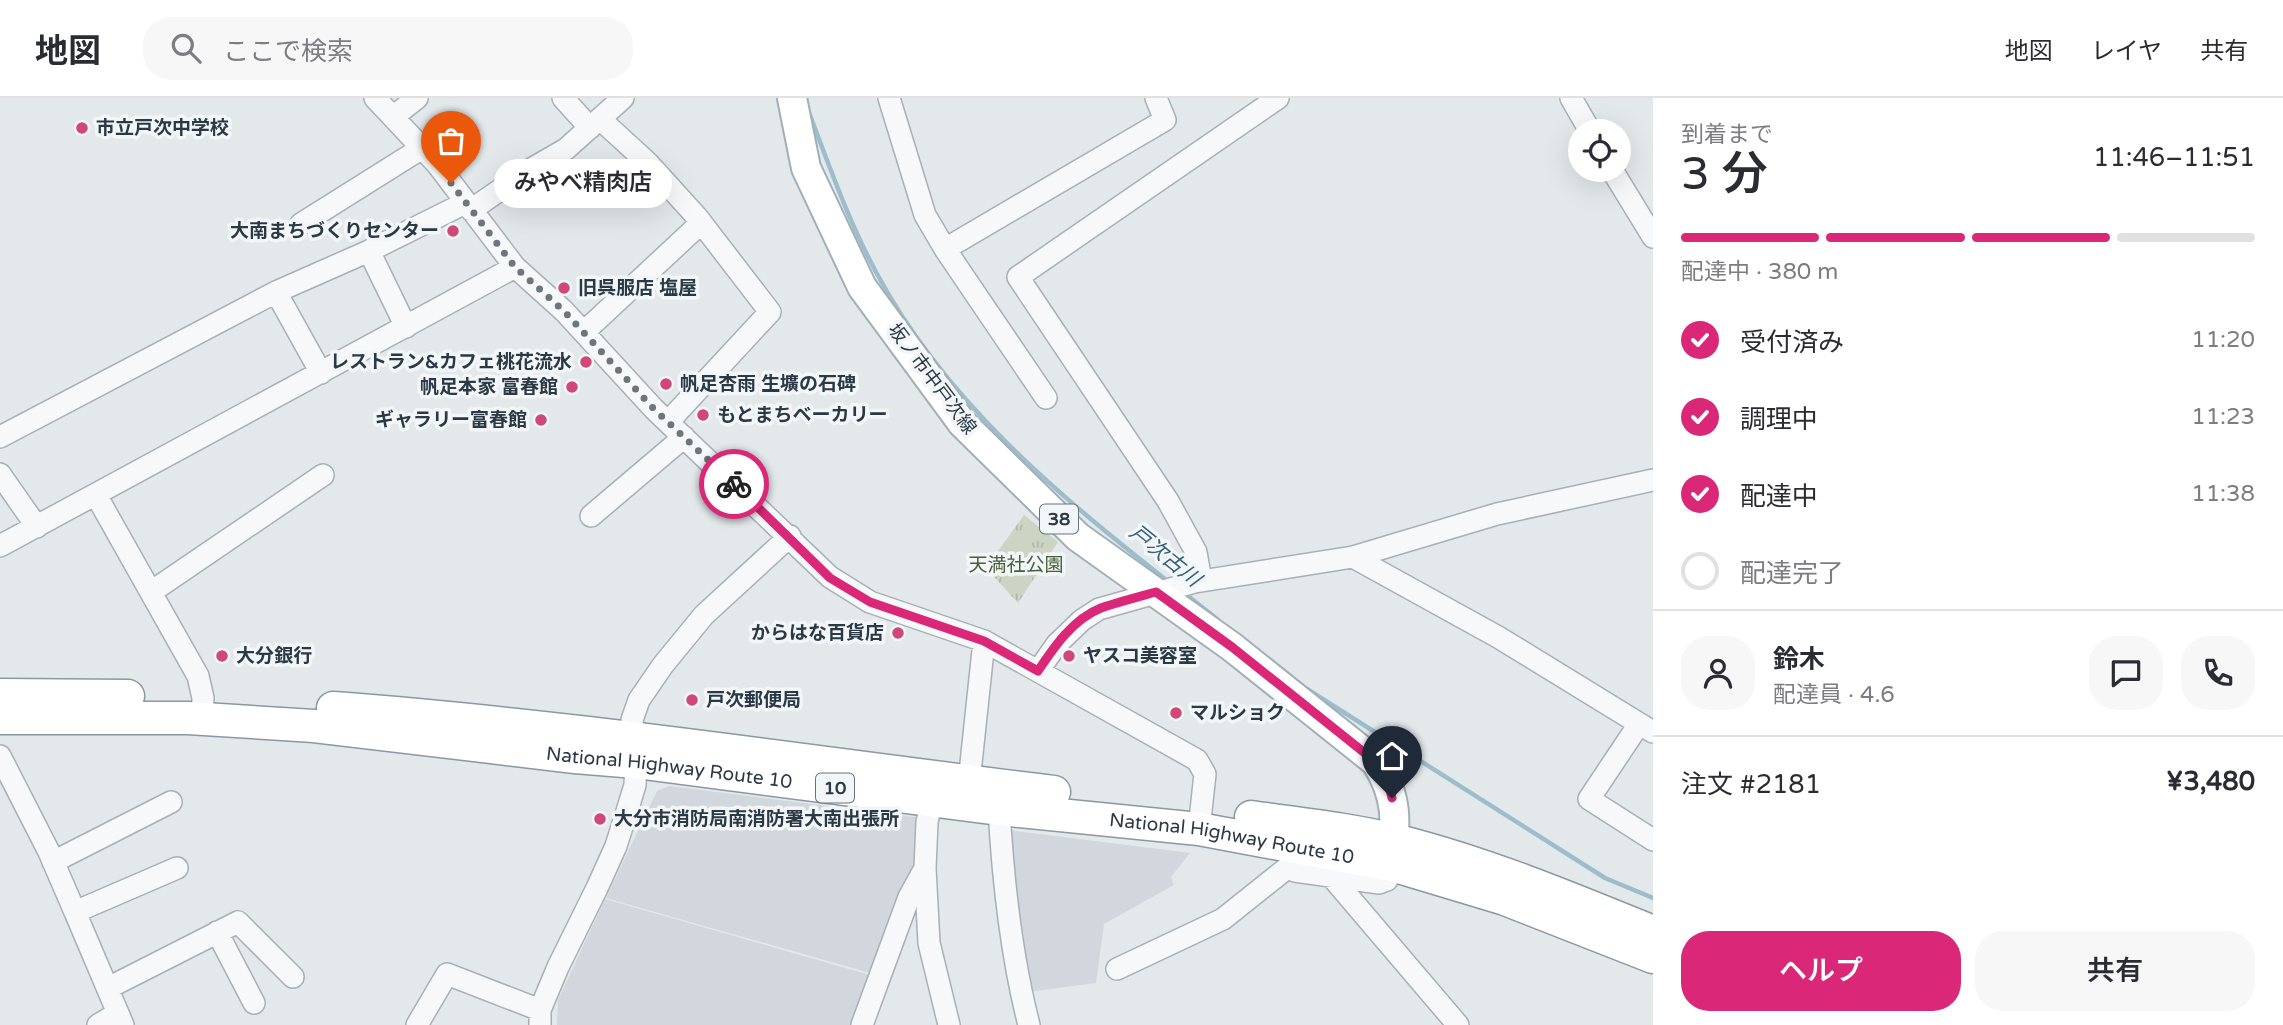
<!DOCTYPE html>
<html lang="ja">
<meta charset="utf-8">
<style>
body{margin:0;font-family:"Varela Round","Noto Sans JP",sans-serif;background:#f7f7f7;color:#2b2b33;height:100vh;display:flex;flex-direction:column;font-size:26px;white-space:nowrap}
*{box-sizing:border-box;margin:0}
p{font-size:23px;color:#7c7c81}
.icon{flex:none;width:38px;height:38px;fill:none;stroke:currentColor;stroke-width:2;stroke-linecap:round;stroke-linejoin:round}
.map{position:relative;flex:1;overflow:hidden}
.side{display:flex;flex-direction:column;background:#fff;width:630px}
.side>*{flex:none}
.buttons{position:absolute;left:1568px;top:21px;display:grid;gap:14px}
.buttons a{display:grid;place-items:center;width:63px;height:63px;border-radius:50%;background:#fff;box-shadow:0 7px 28px #0002;font-size:35px}
.pin{position:absolute;display:grid;place-items:center;width:60px;height:60px;color:#fff;margin:-72px -30px;border-radius:50% 50% 50% 0;rotate:-45deg;box-shadow:0 0 7px #0007}
.pin .icon{rotate:45deg}
.courier{position:absolute;display:grid;place-items:center;width:70px;height:70px;margin:-35px;border:5px solid #db2777;border-radius:50%;background:#fff;color:#222;box-shadow:0 2px 9px #0007}
.bubble{position:absolute;height:49px;border-radius:24px;background:#fff;box-shadow:0 7px 28px #0002;font-size:23px;font-weight:600;line-height:49px;text-align:center}
.head em{font-style:normal;font-weight:600}
.head div{display:flex;flex-direction:column-reverse}
.head{display:flex;align-items:center;justify-content:space-between;height:119px;padding:0 28px}
h1{font-size:46px;font-weight:600;line-height:52px}
.bar{display:grid;grid-template-columns:repeat(4,1fr);gap:10px 7px;align-content:center;height:84px;padding:0 28px}
.bar i{height:9px;border-radius:5px;background:#e1e1e2}
.bar .current{background:#db2777}
.bar p{grid-column:span 4}
.line{display:flex;align-items:center;gap:18px;padding:0 28px;border-top:2px solid #e1e1e2}
.line div{flex:1}
.round{display:grid;place-items:center;flex:none;width:74px;height:74px;border-radius:28px;background:#f7f7f7}
ol{padding:0 28px;list-style:none}
li{display:flex;align-items:center;gap:21px;height:77px}
li p{margin-inline-start:auto}
li .icon{padding:7px;border-radius:50%;background:#db2777;color:#fff;stroke-width:4}
li:last-child{color:#7c7c81}
li i{width:38px;height:38px;border:4px solid #e1e1e2;border-radius:50%}
.action{display:flex;gap:14px;margin-top:auto;padding:14px 28px}
.action a{flex:1;height:80px;border-radius:28px;background:#db2777;color:#fff;font-size:28px;font-weight:600;line-height:80px;text-align:center}
.action a+a{background:#f7f7f7;color:#2b2b33}
header{display:flex;align-items:center;gap:42px;box-sizing:border-box;height:98px;padding:0 35px;background:#fff;border-bottom:2px solid #e1e1e2}
header strong{font-size:33px}
nav{display:flex;gap:38px;margin-inline-start:auto;font-size:24px}
.search{width:490px;height:63px;background:#f7f7f7;display:flex;align-items:center;gap:18px;box-sizing:border-box;padding:0 24px;border-radius:28px;color:#7c7c81;font-size:26px}
main{display:flex;flex:1;min-height:0}
.map>svg:first-child{display:block}
.built{fill:#d1d7dd}
.park{fill:url(#park-tufts)}
.lines{fill:none;stroke-linecap:round;stroke-linejoin:round}
.stream{stroke:#9ebdcb;stroke-width:4.5}
.minor-casing{stroke:#a8b0b6;stroke-width:24}
.major-casing{stroke:#a2afb7;stroke-width:32}
.highway-casing{stroke:#8a98a2;stroke-width:35}
.minor{stroke:#f6f8f9;stroke-width:21}
.major{stroke:#fff;stroke-width:28}
.highway{stroke:#fff;stroke-width:32}
.done{stroke:#6b767e;stroke-width:7;stroke-dasharray:0 12.6}
.route{stroke:#db2777;stroke-width:9}
.poi-dot{fill:#d04878;stroke:#f3f6f8;stroke-width:2.5}
.labels{text-anchor:middle;dominant-baseline:central;stroke-width:7;stroke-linejoin:round;paint-order:stroke}
.shield{fill:#f3f6f8;stroke:#66727a;stroke-width:2}
.shield-label{font-size:18px;font-weight:bold;fill:#2a3944}
.poi-label{font-size:19px;font-weight:bold;fill:#2a3944;stroke:#f3f6f8;text-anchor:start}
.street-label{font-size:19px;fill:#2a3944;stroke:#f3f6f8}
.park-label{font-size:19px;fill:#476037;stroke:#f3f6f8}
.water-label{font-size:21px;font-style:italic;fill:#346078;stroke:#f3f6f8}
</style>
<header>
<strong>地図</strong>
<div class="search"><svg class="icon" aria-label="search" viewBox="0 0 24 24"><circle cx="10" cy="10" r="6"/><path d="M15 15l6 6"/></svg>ここで検索</div>
<nav><a>地図</a><a>レイヤ</a><a>共有</a></nav>
</header>
<main>
<div class="map">
<svg width="1653" height="927" viewBox="0 0 1653 927">
<defs>
<pattern id="park-tufts" width="24" height="20" patternUnits="userSpaceOnUse" patternTransform="scale(1.75)"><rect width="24" height="20" fill="#ccd5c4"/><path d="M3 7l-1-3M5 7V3M7 7l1-3M15 17l-1-3M17 17v-4M19 17l1-3" fill="none" stroke="#afb8aa"/></pattern>
</defs>
<rect width="100%" height="100%" fill="#e3e8eb"/>
<!-- built -->
<path class="built" d="M 669,688 L 923,720 L 921,770 L 877,877 L 606,800 L 657,693 Z
M 1008,732 L 1190,755 L 1171,779 L 1174,787 L 1104,826 L 1096,885 L 1028,894 Z
M 605,801 L 877,879 L 858,927 L 557,927 L 558,902 Z"/>
<!-- park -->
<path class="park" d="M 1024,417 L 1058,444 L 1018,505 L 986,470 Z"/>
<g class="lines">
<!-- stream -->
<path class="stream" d="M 808,12 C 829,67 848,122 876,174 C 944,302 1058,397 1170,485
M 1183,494 L 1217,521
M 1307,591 L 1605,780 L 1653,800"/>
<defs>
<path id="minor" d="M 375,0 L 437,66 L 515,169 L 564,213 L 654,311 L 830,479 L 870,504 L 984,543 L 1197,662 L 1205,676 L 1199,731
M 563,0 L 590,30
M 889,0 L 925,117 L 945,151 L 1046,300
M 1571,0 L 1590,33
M 393,19 L 417,0
M 600,21 L 648,65 L 697,119 L 770,214 L 668,324
M 1612,72 L 1653,139
M 471,112 L 526,74 L 566,51 L 623,0
M 301,126 L 422,50
M 945,151 L 1165,22 L 1156,0
M 369,153 L 406,229
M 276,194 L 321,275
M 584,234 L 701,125
M 0,339 L 276,194 L 369,153 L 465,105
M 0,376 L 37,429
M 96,397 L 198,578 L 203,600 L 202,621
M 591,418 L 684,339
M 0,448 L 515,169
M 1353,459 L 1498,539 L 1653,634
M 1201,483 L 1196,454 L 1168,403 L 1018,179 L 1278,0
M 151,494 L 323,377
M 1038,573 L 1057,546 L 1082,522 L 1099,511 L 1195,484 L 1353,459 L 1497,416 L 1653,382
M 1639,626 L 1589,701 L 1653,742
M 0,658 L 49,754 L 75,814
M 969,684 L 984,543
M 932,702 L 927,724 L 925,770 L 929,845 L 949,927
M 999,711 C 1003,783 1011,857 1029,927
M 1297,756 L 1292,766 L 1295,773 L 1379,785 L 1387,782 L 1392,767
M 53,764 L 171,704
M 1331,778 L 1458,927
M 217,834 L 254,905
M 1117,871 L 1223,821 L 1292,766
M 108,890 L 238,824 L 293,879
M 98,927 L 118,915
M 123,927 L 75,814 L 177,770
M 417,927 L 447,876 L 540,912
M 540,927 L 540,912 L 558,869 L 597,790 L 616,748 L 628,710 L 635,687 L 636,664 L 632,622 L 639,602 L 663,567 L 704,517 L 790,438
M 862,927 L 909,799 L 925,770"/>
<path id="major" d="M 792,0 L 806,70 L 862,189 L 962,325 L 1078,439 L 1232,549 L 1376,664 C 1398,699 1396,723 1392,764"/>
<g id="highway">
<path d="M 0,597 L 128,598"/>
<path d="M 333,610 C 575,628 813,665 1054,694"/>
<path id="s1" d="M 0,620 L 188,620 L 314,628 L 575,659 L 636,664 L 999,711 L 1199,731 L 1392,767 L 1505,801 L 1653,859"/>
<path d="M 1251,719 C 1299,726 1350,731 1398,743 C 1485,765 1570,800 1653,834"/>
</g>
</defs>
<!-- minor casing -->
<use href="#minor" class="minor-casing"/>
<!-- major casing -->
<use href="#major" class="major-casing"/>
<!-- highway casing -->
<use href="#highway" class="highway-casing"/>
<!-- minor -->
<use href="#minor" class="minor"/>
<!-- major -->
<use href="#major" class="major"/>
<!-- highway -->
<use href="#highway" class="highway"/>
</g>
<g class="lines">
<!-- done -->
<path class="done" d="M 451,85 L 515,169 L 564,213 L 654,311 L 734,386"/>
<!-- route -->
<path class="route" d="M 734,386 L 830,480 L 870,504 L 984,543 L 1038,573 C 1054,549 1073,521 1101,510 C 1119,504 1138,499 1156,494 L 1232,549 L 1376,664 L 1388,684 L 1392,700"/>
</g>
<!-- markers -->
<g class="poi-dot">
<circle cx="82" cy="30" r="7"/>
<circle cx="453" cy="133" r="7"/>
<circle cx="564" cy="190" r="7"/>
<circle cx="586" cy="264" r="7"/>
<circle cx="666" cy="286" r="7"/>
<circle cx="572" cy="289" r="7"/>
<circle cx="703" cy="317" r="7"/>
<circle cx="541" cy="322" r="7"/>
<circle cx="898" cy="535" r="7"/>
<circle cx="222" cy="558" r="7"/>
<circle cx="1069" cy="558" r="7"/>
<circle cx="692" cy="602" r="7"/>
<circle cx="1176" cy="615" r="7"/>
<circle cx="600" cy="721" r="7"/>
</g>
<g class="labels">
<!-- shield labels -->
<g class="shield">
<rect x="1040" y="406.5" width="38" height="29" rx="5"/>
<rect x="816" y="675.5" width="38" height="29" rx="5"/>
</g>
<g class="shield-label">
<text x="1059" y="421">38</text>
<text x="835" y="690">10</text>
</g>
<!-- poi labels -->
<g class="poi-label">
<text x="96" y="30">市立戸次中学校</text>
<text x="439" y="133" text-anchor="end">大南まちづくりセンター</text>
<text x="578" y="190">旧呉服店 塩屋</text>
<text x="572" y="264" text-anchor="end">レストラン&amp;カフェ桃花流水</text>
<text x="680" y="286">帆足杏雨 生壙の石碑</text>
<text x="558" y="289" text-anchor="end">帆足本家 富春館</text>
<text x="717" y="317">もとまちベーカリー</text>
<text x="527" y="322" text-anchor="end">ギャラリー富春館</text>
<text x="884" y="535" text-anchor="end">からはな百貨店</text>
<text x="236" y="558">大分銀行</text>
<text x="1083" y="558">ヤスコ美容室</text>
<text x="706" y="602">戸次郵便局</text>
<text x="1190" y="615">マルショク</text>
<text x="614" y="721">大分市消防局南消防署大南出張所</text>
</g>
<!-- street labels -->
<g class="street-label">
<text transform="translate(932 281) rotate(53)">坂ノ市中戸次線</text>
<text stroke="none"><textPath href="#s1" startOffset="672">National Highway Route 10</textPath></text>
<text stroke="none"><textPath href="#s1" startOffset="1239">National Highway Route 10</textPath></text>
</g>
<!-- park labels -->
<g class="park-label">
<text x="1016" y="467">天満社公園</text>
</g>
<!-- water labels -->
<g class="water-label">
<text transform="translate(1165 458) rotate(39)">戸次古川</text>
</g>
</g>
</svg>
<div class="buttons">
<a><svg class="icon" aria-label="locate" viewBox="0 0 24 24"><circle cx="12" cy="12" r="6"/><path d="M12 2v4M12 18v4M2 12h4M18 12h4"/></svg></a>
</div>
<div class="pin" style="left:451px;top:85px;background:#ea580c"><svg class="icon" aria-label="bag" viewBox="0 0 24 24"><path d="M5 8h14l-1 12H6zM9 8a3 3 0 0 1 6 0"/></svg></div>
<div class="pin" style="left:1392px;top:700px;background:#1f2937"><svg class="icon" aria-label="home" viewBox="0 0 24 24"><path d="M3 11l9-7 9 7M6 9v11h12V9"/></svg></div>
<div class="courier" style="left:734px;top:386px"><svg class="icon" aria-label="bike" viewBox="0 0 24 24"><circle cx="6" cy="16" r="4"/><circle cx="18" cy="16" r="4"/><path d="M6 16l4-8h5l3 8M10 8l3 8H6M13 5h3"/></svg></div>
<div class="bubble" style="left:494px;top:61px;width:178px">みやべ精肉店</div>
</div>
<section class="side">
<div class="head"><div><h1>3 分</h1><p>到着まで</p></div><em>11:46–11:51</em></div>
<div class="bar"><i class="current"></i><i class="current"></i><i class="current"></i><i></i><p>配達中 · 380 m</p></div>
<ol>
<li><svg class="icon" aria-label="check" viewBox="0 0 24 24"><path d="M5 12l5 5 9-10"/></svg>受付済み<p>11:20</p></li>
<li><svg class="icon" aria-label="check" viewBox="0 0 24 24"><path d="M5 12l5 5 9-10"/></svg>調理中<p>11:23</p></li>
<li><svg class="icon" aria-label="check" viewBox="0 0 24 24"><path d="M5 12l5 5 9-10"/></svg>配達中<p>11:38</p></li>
<li><i></i>配達完了</li>
</ol>
<div class="line" style="height:126px"><a class="round"><svg class="icon" aria-label="person" viewBox="0 0 24 24"><circle cx="12" cy="8" r="4"/><path d="M4 21q1-7 8-7t8 7"/></svg></a><div><b>鈴木</b><p>配達員 · 4.6</p></div><a class="round"><svg class="icon" aria-label="chat" viewBox="0 0 24 24"><path d="M4 5h16v11H9l-5 4z"/></svg></a><a class="round"><svg class="icon" aria-label="phone" viewBox="0 0 24 24"><path d="M5 4h4l2 5-3 2q2 4 5 5l2-3 5 2v4C11 20 4 13 5 4z"/></svg></a></div>
<div class="line" style="height:91px"><div>注文 #2181</div><b>¥3,480</b></div>
<div class="action"><a>ヘルプ</a><a>共有</a></div>
</section>
</main>
